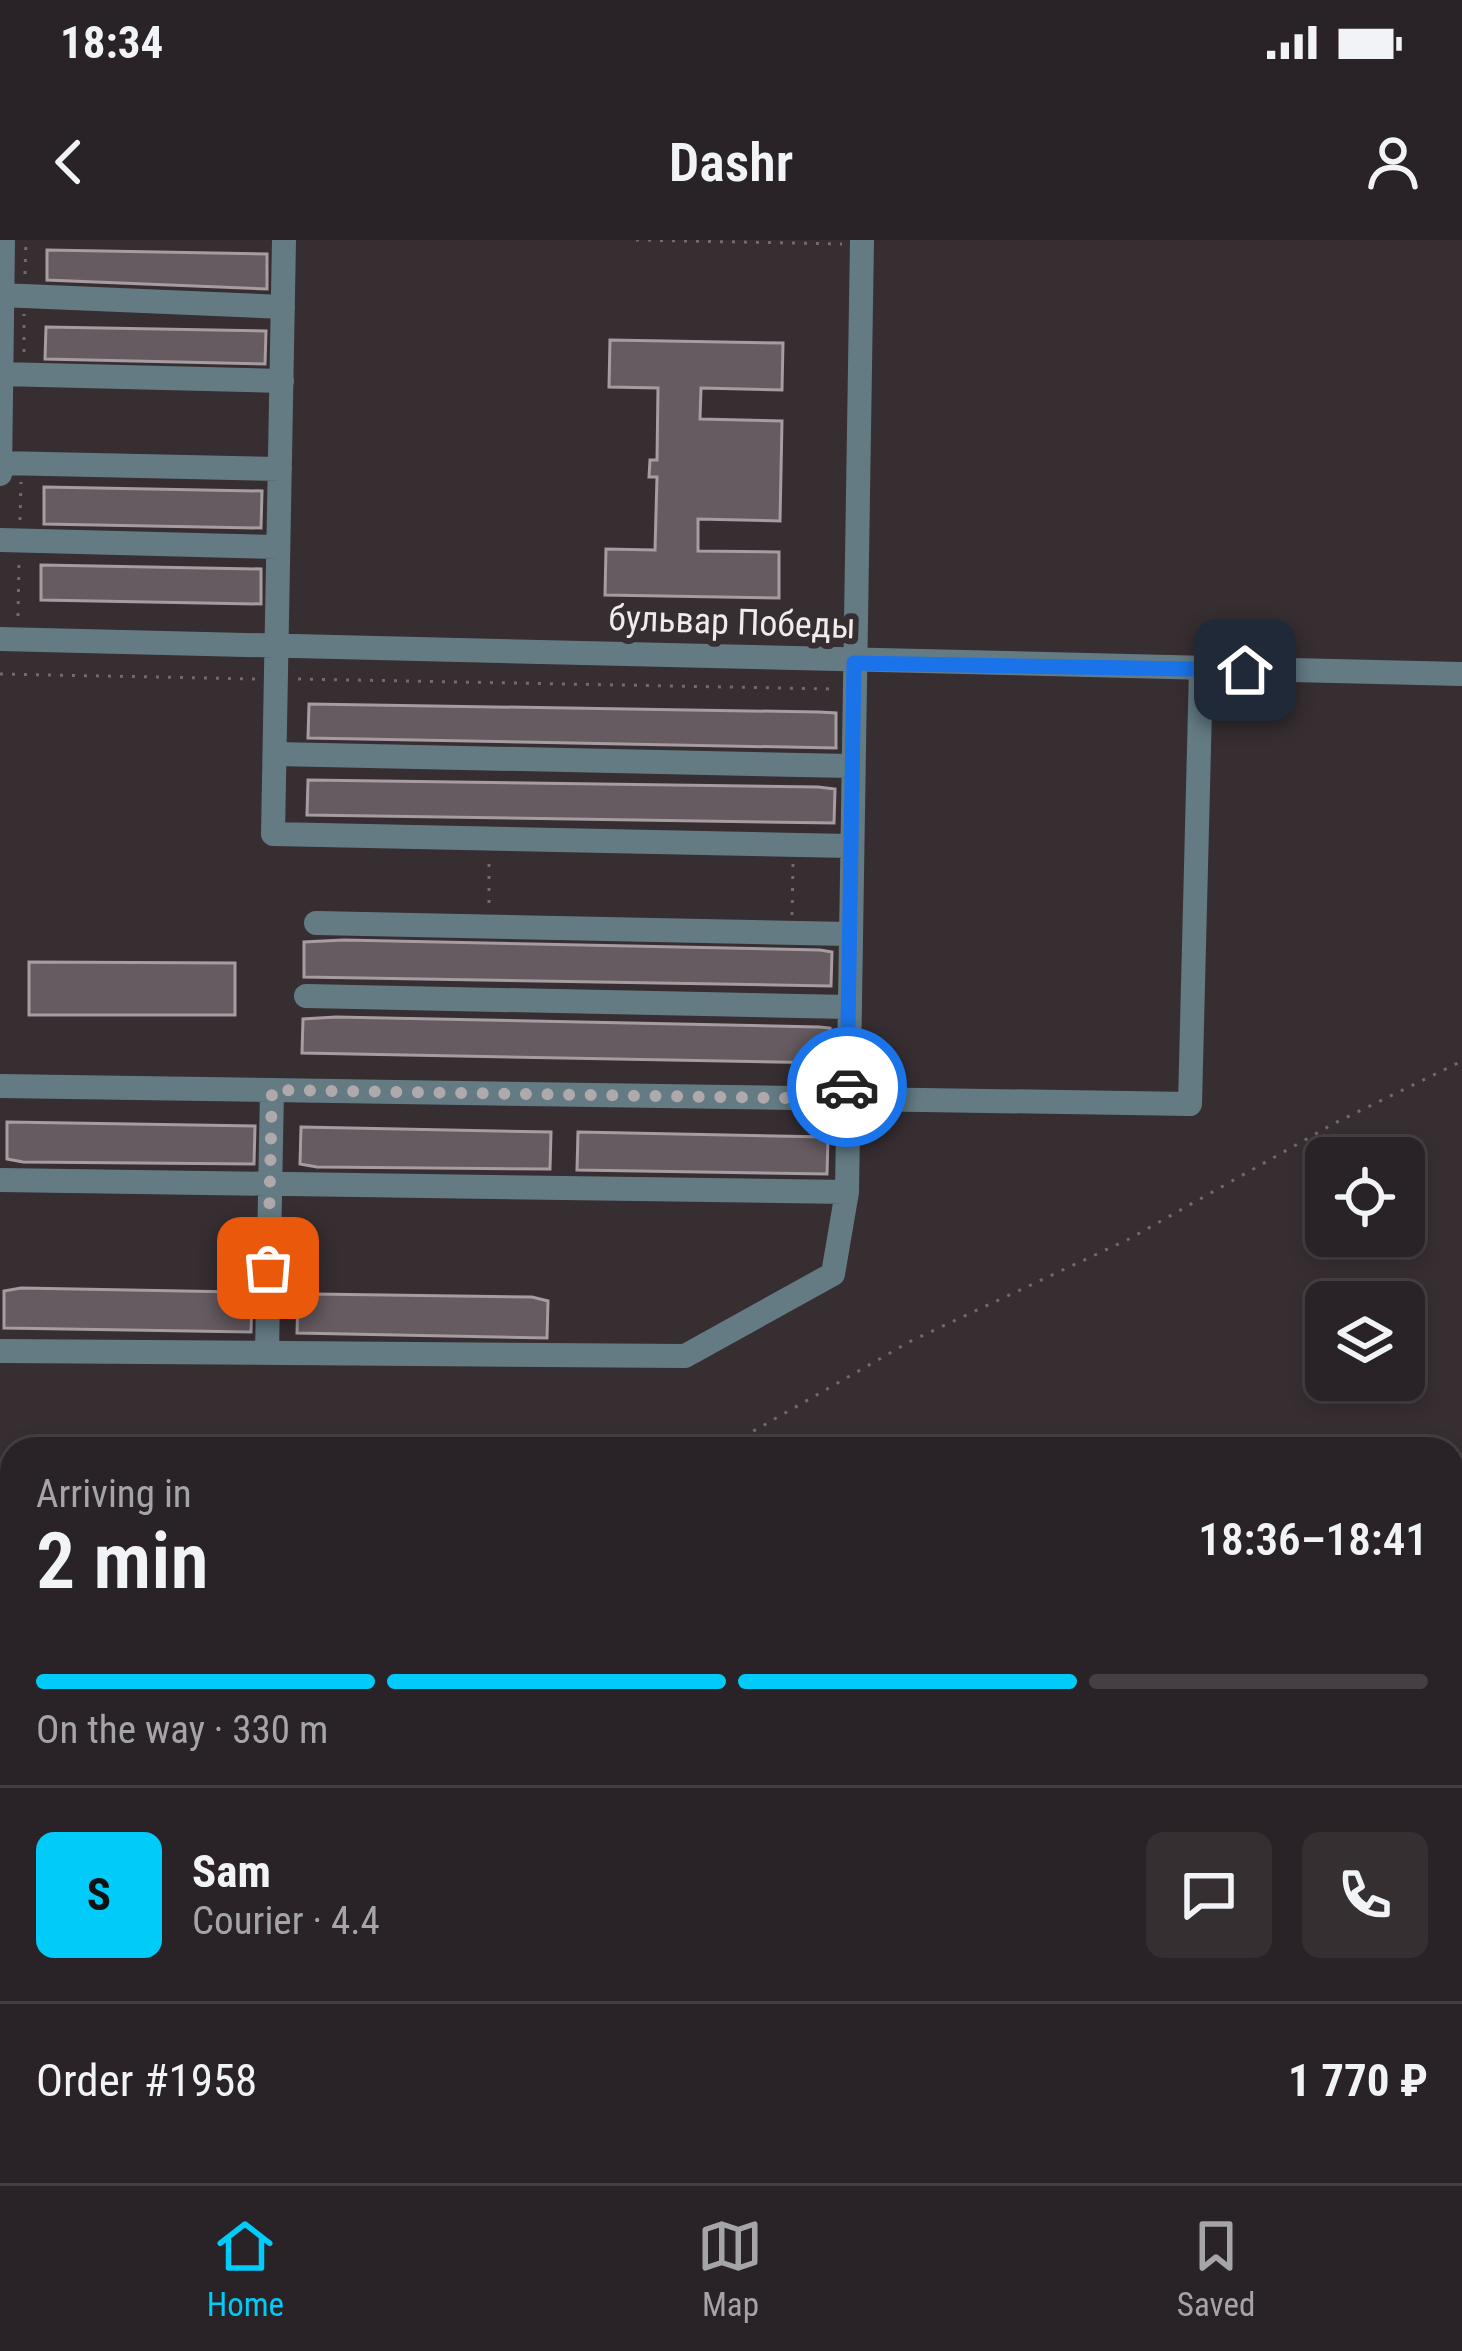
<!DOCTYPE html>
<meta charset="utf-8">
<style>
body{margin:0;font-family:"Roboto Condensed",sans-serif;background:#352f32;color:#f1f3f6;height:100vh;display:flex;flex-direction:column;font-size:45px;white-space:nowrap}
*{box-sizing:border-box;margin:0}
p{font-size:39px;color:#a5a4a7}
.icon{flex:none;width:66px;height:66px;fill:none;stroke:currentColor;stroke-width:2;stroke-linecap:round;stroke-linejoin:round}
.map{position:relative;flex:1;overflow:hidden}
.drawer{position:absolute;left:0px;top:1197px;width:1464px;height:747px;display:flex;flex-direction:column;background:#292226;border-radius:36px 36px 0 0;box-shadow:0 6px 18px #0003,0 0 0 3px #453f43}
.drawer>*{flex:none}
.tools{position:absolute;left:1305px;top:897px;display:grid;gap:24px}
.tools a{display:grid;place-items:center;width:120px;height:120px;border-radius:18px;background:#292226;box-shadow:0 6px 18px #0003,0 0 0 3px #453f43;font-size:60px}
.pin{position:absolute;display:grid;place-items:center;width:102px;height:102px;color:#fff;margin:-51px;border-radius:24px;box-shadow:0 6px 18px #0006}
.courier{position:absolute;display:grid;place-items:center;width:120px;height:120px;margin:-60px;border:9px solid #1a73e8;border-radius:50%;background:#fff;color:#222;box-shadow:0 3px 15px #0007}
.overview em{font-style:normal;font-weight:600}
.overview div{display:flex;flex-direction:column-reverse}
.overview{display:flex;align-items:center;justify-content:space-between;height:204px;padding:0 36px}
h1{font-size:78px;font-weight:600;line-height:90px}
.bar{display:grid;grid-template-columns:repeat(4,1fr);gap:18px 12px;align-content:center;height:144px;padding:0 36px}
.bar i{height:15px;border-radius:9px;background:#453f43}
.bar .selected{background:#00cbf9}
.bar p{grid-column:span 4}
.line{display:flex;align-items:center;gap:30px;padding:0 36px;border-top:3px solid #453f43}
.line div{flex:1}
.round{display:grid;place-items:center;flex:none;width:126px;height:126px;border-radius:18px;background:#352f32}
.status{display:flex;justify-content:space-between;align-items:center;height:84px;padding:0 60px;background:#292226;direction:ltr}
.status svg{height:33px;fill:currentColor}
header{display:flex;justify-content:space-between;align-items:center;height:156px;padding:0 36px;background:#292226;font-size:54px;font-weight:600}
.dock{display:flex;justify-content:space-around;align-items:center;height:168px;border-top:3px solid #453f43;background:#292226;font-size:33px;color:#a5a4a7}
.dock a{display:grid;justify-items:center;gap:6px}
.dock .selected{color:#00cbf9}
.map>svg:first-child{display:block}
.building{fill:#655b60;stroke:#a79ca1;stroke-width:3}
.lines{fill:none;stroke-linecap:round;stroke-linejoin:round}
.path{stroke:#726a6d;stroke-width:3;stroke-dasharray:3 9;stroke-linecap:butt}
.minor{stroke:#647b84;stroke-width:24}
.done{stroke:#b0a9ac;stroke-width:12;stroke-dasharray:0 21.6}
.route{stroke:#1a73e8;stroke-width:15}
.labels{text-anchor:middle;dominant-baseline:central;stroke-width:12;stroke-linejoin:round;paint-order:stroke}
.street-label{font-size:36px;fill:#f1ebed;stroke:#372e32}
</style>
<div class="status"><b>18:34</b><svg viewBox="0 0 49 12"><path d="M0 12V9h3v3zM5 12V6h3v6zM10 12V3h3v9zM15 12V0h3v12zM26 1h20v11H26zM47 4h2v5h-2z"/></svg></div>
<header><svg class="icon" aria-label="back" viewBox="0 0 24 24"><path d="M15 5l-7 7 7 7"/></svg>Dashr<svg class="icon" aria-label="person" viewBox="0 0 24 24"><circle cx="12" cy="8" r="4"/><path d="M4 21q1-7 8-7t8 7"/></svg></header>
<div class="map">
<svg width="1462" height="1943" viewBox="0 0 1462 1943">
<rect width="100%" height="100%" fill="#372e32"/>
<!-- building -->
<path class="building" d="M 47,10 L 267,14 L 267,49 L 47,40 Z
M 46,87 L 266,91 L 265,124 L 45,119 Z
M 610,100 L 783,103 L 782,150 L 701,148 L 700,179 L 782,181 L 780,281 L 698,279 L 698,311 L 779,312 L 779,358 L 605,355 L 606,309 L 655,310 L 657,237 L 649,237 L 650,220 L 657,220 L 658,148 L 609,147 Z
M 44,247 L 262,251 L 261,288 L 44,284 Z
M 41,325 L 261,329 L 261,364 L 41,360 Z
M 309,464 L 819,472 L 836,473 L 836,508 L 308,498 Z
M 308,540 L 818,547 L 835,549 L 834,583 L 307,575 Z
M 344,700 L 820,710 L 832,712 L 831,746 L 304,737 L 304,702 Z
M 29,722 L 235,723 L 235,775 L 29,775 Z
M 336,777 L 819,787 L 830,788 L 830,823 L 302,813 L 303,779 Z
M 7,882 L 255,886 L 254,924 L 23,922 L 7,919 Z
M 301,887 L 551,892 L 550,929 L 317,927 L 300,924 Z
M 578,892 L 828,897 L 827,934 L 577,930 Z
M 21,1048 L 238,1052 L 252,1055 L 251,1092 L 4,1088 L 4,1051 Z
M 314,1054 L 532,1057 L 548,1061 L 547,1098 L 297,1093 L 298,1056 Z"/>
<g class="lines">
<!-- path -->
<path class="path" d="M 636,0 L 842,4
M 25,34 L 26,0
M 24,112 L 24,74
M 20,280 L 21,242
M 18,376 L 19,320
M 0,434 L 258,439
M 298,439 L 834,449
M 489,663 L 489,618
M 792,675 L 793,624
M 722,1209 L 911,1101 L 1129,999 L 1335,883 L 1462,821
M 0,1492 L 12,1494
M 0,1540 L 12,1501
M 1452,1650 L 1462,1646
M 0,1661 L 12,1691
M 131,1932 L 138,1943
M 950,1932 L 964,1940 L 972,1932
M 196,1943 L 207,1932"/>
<!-- minor -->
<path class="minor" d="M 284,0 L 273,594 L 851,606
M 0,55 L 283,67
M 0,134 L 282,141
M 0,223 L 280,229
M 0,234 L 3,0
M 0,300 L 278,307
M 0,399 L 1462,434
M 275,514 L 852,526
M 316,683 L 849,694
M 306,756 L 848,767
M 0,846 L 1190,864 L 1201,429
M 0,940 L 847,952 L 862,0
M 0,1111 L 685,1116 L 833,1034 L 847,952
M 267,1113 L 272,850"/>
</g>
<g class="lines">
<!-- done -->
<path class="done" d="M 268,1028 L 272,850 L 846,859 L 847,847"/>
<!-- route -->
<path class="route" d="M 847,847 L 854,423 L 1245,430"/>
</g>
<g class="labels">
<!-- street labels -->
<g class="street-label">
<text transform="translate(732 382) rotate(2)">бульвар Победы</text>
</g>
</g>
</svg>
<div class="tools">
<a><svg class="icon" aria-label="locate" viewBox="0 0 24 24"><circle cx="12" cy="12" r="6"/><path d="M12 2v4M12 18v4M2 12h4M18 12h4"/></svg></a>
<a><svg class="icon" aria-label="layers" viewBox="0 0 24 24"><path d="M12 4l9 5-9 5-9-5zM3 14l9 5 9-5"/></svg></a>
</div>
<div class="pin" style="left:268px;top:1028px;background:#ea580c"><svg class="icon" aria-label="bag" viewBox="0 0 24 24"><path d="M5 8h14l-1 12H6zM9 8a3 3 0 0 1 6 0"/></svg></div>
<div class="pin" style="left:1245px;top:430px;background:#1f2937"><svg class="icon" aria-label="home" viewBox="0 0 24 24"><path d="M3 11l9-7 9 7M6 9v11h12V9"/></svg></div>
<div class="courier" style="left:847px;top:847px"><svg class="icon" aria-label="car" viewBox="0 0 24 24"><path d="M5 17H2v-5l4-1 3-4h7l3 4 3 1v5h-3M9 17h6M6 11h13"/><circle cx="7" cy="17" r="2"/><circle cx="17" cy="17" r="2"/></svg></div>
<section class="drawer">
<div class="overview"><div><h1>2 min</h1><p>Arriving in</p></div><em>18:36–18:41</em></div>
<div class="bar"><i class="selected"></i><i class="selected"></i><i class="selected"></i><i></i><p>On the way · 330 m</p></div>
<div class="line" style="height:216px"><b class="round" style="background:#00cbf9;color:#111">S</b><div><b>Sam</b><p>Courier · 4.4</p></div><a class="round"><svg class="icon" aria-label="chat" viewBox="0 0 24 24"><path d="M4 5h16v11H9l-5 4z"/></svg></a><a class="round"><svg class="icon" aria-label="phone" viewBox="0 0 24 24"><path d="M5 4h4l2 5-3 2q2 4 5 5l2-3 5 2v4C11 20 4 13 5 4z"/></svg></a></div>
<div class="line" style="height:156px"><div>Order #1958</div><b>1 770 ₽</b></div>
</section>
</div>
<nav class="dock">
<a class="selected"><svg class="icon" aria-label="home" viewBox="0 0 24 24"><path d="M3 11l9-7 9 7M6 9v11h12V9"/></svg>Home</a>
<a><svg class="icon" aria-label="map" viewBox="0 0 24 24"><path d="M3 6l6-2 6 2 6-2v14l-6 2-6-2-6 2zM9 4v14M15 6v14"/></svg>Map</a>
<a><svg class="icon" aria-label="saved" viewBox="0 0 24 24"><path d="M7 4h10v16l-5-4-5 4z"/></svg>Saved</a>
</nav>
